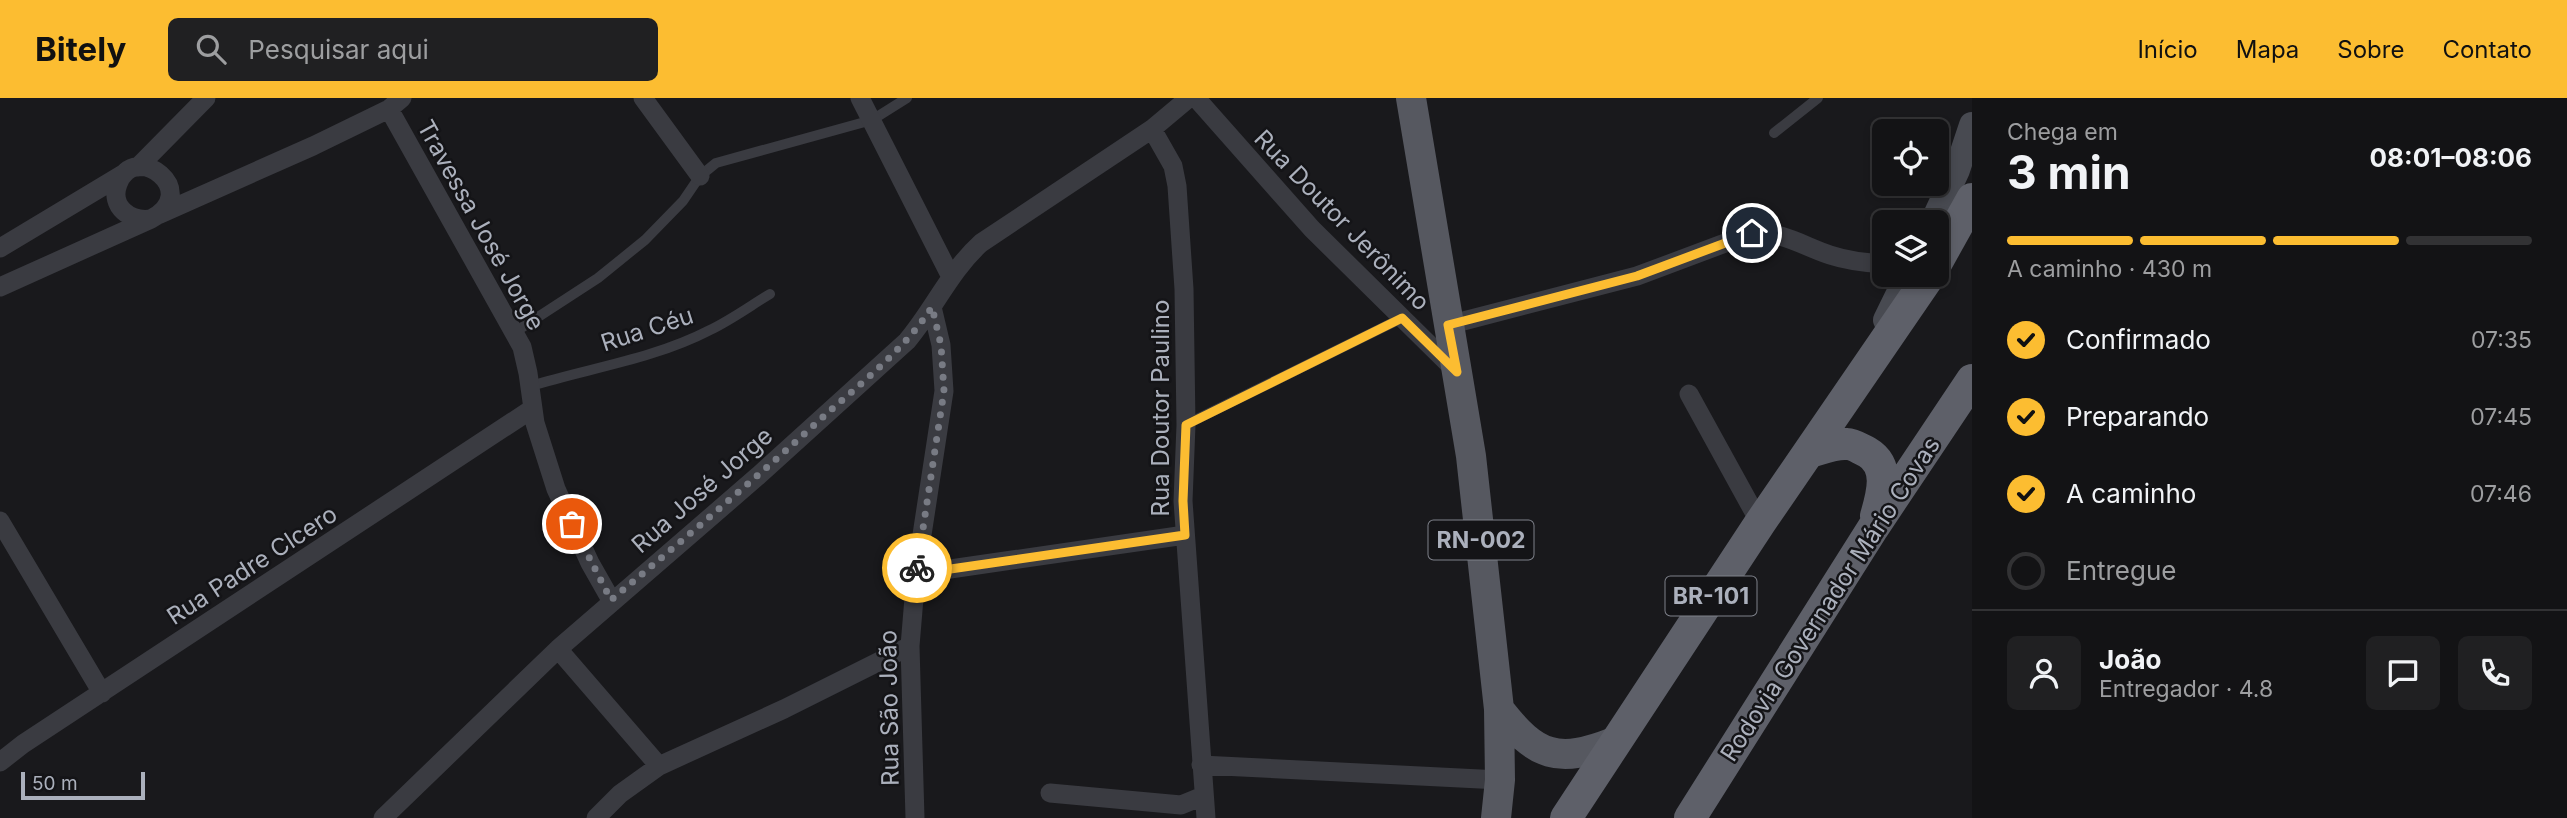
<!DOCTYPE html>
<html lang="pt">
<meta charset="utf-8">
<style>
body{margin:0;font-family:Inter,sans-serif;background:#202022;color:#f1f3f6;height:100vh;display:flex;flex-direction:column;font-size:26px;white-space:nowrap}
*{box-sizing:border-box;margin:0}
p{font-size:23px;color:#9d9ea0}
.icon{flex:none;width:38px;height:38px;fill:none;stroke:currentColor;stroke-width:2;stroke-linecap:round;stroke-linejoin:round}
.map{position:relative;flex:1;overflow:hidden}
.drawer{display:flex;flex-direction:column;background:#131315;width:595px}
.drawer>*{flex:none}
.tools{position:absolute;left:1872px;top:21px;display:grid;gap:14px}
.tools a{display:grid;place-items:center;width:77px;height:77px;border-radius:10px;background:#131315;box-shadow:0 4px 10px #0003,0 0 0 2px #323234;font-size:35px}
.scale{position:absolute;left:21px;bottom:18px;width:124px;box-sizing:border-box;padding-left:7px;border:4px solid #abb0bc;border-top:0;font-size:19px;line-height:24px;white-space:nowrap;color:#abb0bc;-webkit-text-stroke:5px #141417;paint-order:stroke}
.pin{position:absolute;display:grid;place-items:center;width:60px;height:60px;color:#fff;margin:-30px;border:4px solid #fff;border-radius:50%;box-shadow:0 2px 7px #0007}
.courier{position:absolute;display:grid;place-items:center;width:70px;height:70px;margin:-35px;border:5px solid #fcbd31;border-radius:50%;background:#fff;color:#222;box-shadow:0 2px 9px #0007}
.summary em{font-style:normal;font-weight:700}
.summary div{display:flex;flex-direction:column-reverse}
.summary{display:flex;align-items:center;justify-content:space-between;height:119px;padding:0 35px}
h1{font-size:46px;font-weight:700;line-height:52px}
.bar{display:grid;grid-template-columns:repeat(4,1fr);gap:10px 7px;align-content:center;height:84px;padding:0 35px}
.bar i{height:9px;border-radius:5px;background:#323234}
.bar .current{background:#fcbd31}
.bar p{grid-column:span 4}
.line{display:flex;align-items:center;gap:18px;padding:0 35px;border-top:2px solid #323234}
.line div{flex:1}
.round{display:grid;place-items:center;flex:none;width:74px;height:74px;border-radius:10px;background:#202022}
ol{padding:0 35px;list-style:none}
li{display:flex;align-items:center;gap:21px;height:77px}
li p{margin-inline-start:auto}
li .icon{padding:7px;border-radius:50%;background:#fcbd31;color:#111;stroke-width:4}
li:last-child{color:#9d9ea0}
li i{width:38px;height:38px;border:4px solid #323234;border-radius:50%}
header{display:flex;align-items:center;gap:42px;box-sizing:border-box;height:98px;padding:0 35px;background:#fcbd31;color:#111}
header strong{font-size:33px}
nav{display:flex;gap:38px;margin-inline-start:auto;font-size:24px}
.search{width:490px;height:63px;background:#202022;display:flex;align-items:center;gap:18px;box-sizing:border-box;padding:0 24px;border-radius:10px;color:#9d9ea0;font-size:26px}
main{display:flex;flex:1;min-height:0}
.map>svg:first-child{display:block}
.lines{fill:none;stroke-linecap:round;stroke-linejoin:round}
.service{stroke:#3a3b41;stroke-width:10}
.minor{stroke:#3a3b41;stroke-width:19}
.secondary{stroke:#484a51;stroke-width:26}
.primary{stroke:#565860;stroke-width:30}
.trunk{stroke:#5e6069;stroke-width:32}
.done{stroke:#787b84;stroke-width:7;stroke-dasharray:0 12.6}
.route{stroke:#fcbd31;stroke-width:9}
.labels{text-anchor:middle;dominant-baseline:central;stroke-width:5;stroke-linejoin:round;paint-order:stroke}
.shield{fill:#141417;stroke:#7e818a;stroke-width:2}
.shield-label{font-size:23px;font-weight:bold;fill:#abb0bc}
.street-label{font-size:24px;fill:#abb0bc;stroke:#141417}
</style>
<header>
<strong>Bitely</strong>
<div class="search"><svg class="icon" aria-label="search" viewBox="0 0 24 24"><circle cx="10" cy="10" r="6"/><path d="M15 15l6 6"/></svg>Pesquisar aqui</div>
<nav><a>Início</a><a>Mapa</a><a>Sobre</a><a>Contato</a></nav>
</header>
<main>
<div class="map">
<svg width="1972" height="720" viewBox="0 0 1972 720">
<rect width="100%" height="100%" fill="#19191c"/>
<g class="lines">
<!-- service -->
<path class="service" d="M 1774,35 L 1818,0
M 515,234 L 598,180 L 645,142 L 683,103 L 700,78 L 716,65 L 872,22 L 907,0
M 531,288 C 590,270 654,261 710,232 C 731,222 750,208 770,196
M 1187,326 L 1402,220"/>
<!-- minor -->
<path class="minor" d="M 643,0 L 700,78
M 860,0 L 951,179
M 1196,0 L 1312,131 L 1456,273
M 389,11 L 522,249 L 528,275 L 535,325 L 556,391 L 590,465 L 611,502
M 1152,31 L 1173,68 L 1177,88 L 1184,191 L 1186,327 L 1183,403 L 1206,720
M 138,69 L 206,0
M 160,116 L 313,48 L 389,11 L 402,0
M 0,150 L 125,75
M 0,189 L 151,121 C 203,94 135,41 118,86 C 109,109 131,124 151,121
M 1448,227 L 1637,178 L 1752,135 C 1782,133 1803,148 1830,157 C 1848,163 1866,165 1885,166
M 1689,296 L 1760,425
M 0,423 L 102,595
M 916,476 L 1185,437
M 558,551 L 659,668
M 0,664 L 23,646 L 532,311
M 1201,667 L 1500,682
M 1050,695 L 1181,707 L 1203,698
M 383,720 L 558,551 L 758,378 L 907,243 C 934,211 950,173 981,145 L 1152,31 L 1189,0
M 596,720 L 620,696 L 659,668 L 784,611 L 910,548
M 915,720 L 910,548 L 916,476 L 944,293 L 941,247 L 932,209"/>
<!-- secondary -->
<path class="secondary" d="M 1933,124 L 1957,72 L 1972,27
M 1886,222 L 1908,177"/>
<!-- primary -->
<path class="primary" d="M 1411,0 L 1471,358 L 1499,611 L 1500,682 L 1496,720
M 1499,611 C 1536,659 1558,666 1614,644"/>
<!-- trunk -->
<path class="trunk" d="M 1937,164 L 1972,101
M 1809,354 C 1821,351 1835,345 1847,346 C 1853,346 1861,351 1867,354 C 1891,368 1882,397 1876,418
M 1566,720 L 1760,425 L 1930,177
M 1690,720 L 1873,430 L 1972,282"/>
</g>
<g class="lines">
<!-- done -->
<path class="done" d="M 572,426 L 611,502 C 683,442 754,382 823,319 C 861,285 904,252 932,209 L 941,247 L 944,293 L 917,470"/>
<!-- route -->
<path class="route" d="M 917,470 L 916,476 L 1185,437 L 1183,403 L 1186,327 L 1402,220 L 1457,274 L 1448,227 L 1637,178 L 1752,135"/>
</g>
<g class="labels">
<!-- shield labels -->
<g class="shield">
<rect x="1428.5" y="422.5" width="105" height="39" rx="5"/>
<rect x="1665.5" y="478.5" width="91" height="39" rx="5"/>
</g>
<g class="shield-label">
<text x="1481" y="442">RN-002</text>
<text x="1711" y="498">BR-101</text>
</g>
<!-- street labels -->
<g class="street-label">
<text transform="translate(1342 122) rotate(46)">Rua Doutor Jerônimo</text>
<text transform="translate(481 127) rotate(61)">Travessa José Jorge</text>
<text transform="translate(647 231) rotate(-18)">Rua Céu</text>
<text transform="translate(1160 310) rotate(-90)">Rua Doutor Paulino</text>
<text transform="translate(702 392) rotate(-41)">Rua José Jorge</text>
<text transform="translate(252 467) rotate(-33)">Rua Padre Clcero</text>
<text transform="translate(1830 501) rotate(-57)">Rodovia Governador Mário Covas</text>
<text transform="translate(889 610) rotate(-91)">Rua São João</text>
</g>
</g>
</svg>
<div class="tools">
<a><svg class="icon" aria-label="locate" viewBox="0 0 24 24"><circle cx="12" cy="12" r="6"/><path d="M12 2v4M12 18v4M2 12h4M18 12h4"/></svg></a>
<a><svg class="icon" aria-label="layers" viewBox="0 0 24 24"><path d="M12 4l9 5-9 5-9-5zM3 14l9 5 9-5"/></svg></a>
</div>
<div class="scale">50 m</div>
<div class="pin" style="left:572px;top:426px;background:#ea580c"><svg class="icon" aria-label="bag" viewBox="0 0 24 24"><path d="M5 8h14l-1 12H6zM9 8a3 3 0 0 1 6 0"/></svg></div>
<div class="pin" style="left:1752px;top:135px;background:#1f2937"><svg class="icon" aria-label="home" viewBox="0 0 24 24"><path d="M3 11l9-7 9 7M6 9v11h12V9"/></svg></div>
<div class="courier" style="left:917px;top:470px"><svg class="icon" aria-label="bike" viewBox="0 0 24 24"><circle cx="6" cy="16" r="4"/><circle cx="18" cy="16" r="4"/><path d="M6 16l4-8h5l3 8M10 8l3 8H6M13 5h3"/></svg></div>
</div>
<section class="drawer">
<div class="summary"><div><h1>3 min</h1><p>Chega em</p></div><em>08:01–08:06</em></div>
<div class="bar"><i class="current"></i><i class="current"></i><i class="current"></i><i></i><p>A caminho · 430 m</p></div>
<ol>
<li><svg class="icon" aria-label="check" viewBox="0 0 24 24"><path d="M5 12l5 5 9-10"/></svg>Confirmado<p>07:35</p></li>
<li><svg class="icon" aria-label="check" viewBox="0 0 24 24"><path d="M5 12l5 5 9-10"/></svg>Preparando<p>07:45</p></li>
<li><svg class="icon" aria-label="check" viewBox="0 0 24 24"><path d="M5 12l5 5 9-10"/></svg>A caminho<p>07:46</p></li>
<li><i></i>Entregue</li>
</ol>
<div class="line" style="height:126px"><a class="round"><svg class="icon" aria-label="person" viewBox="0 0 24 24"><circle cx="12" cy="8" r="4"/><path d="M4 21q1-7 8-7t8 7"/></svg></a><div><b>João</b><p>Entregador · 4.8</p></div><a class="round"><svg class="icon" aria-label="chat" viewBox="0 0 24 24"><path d="M4 5h16v11H9l-5 4z"/></svg></a><a class="round"><svg class="icon" aria-label="phone" viewBox="0 0 24 24"><path d="M5 4h4l2 5-3 2q2 4 5 5l2-3 5 2v4C11 20 4 13 5 4z"/></svg></a></div>
</section>
</main>
